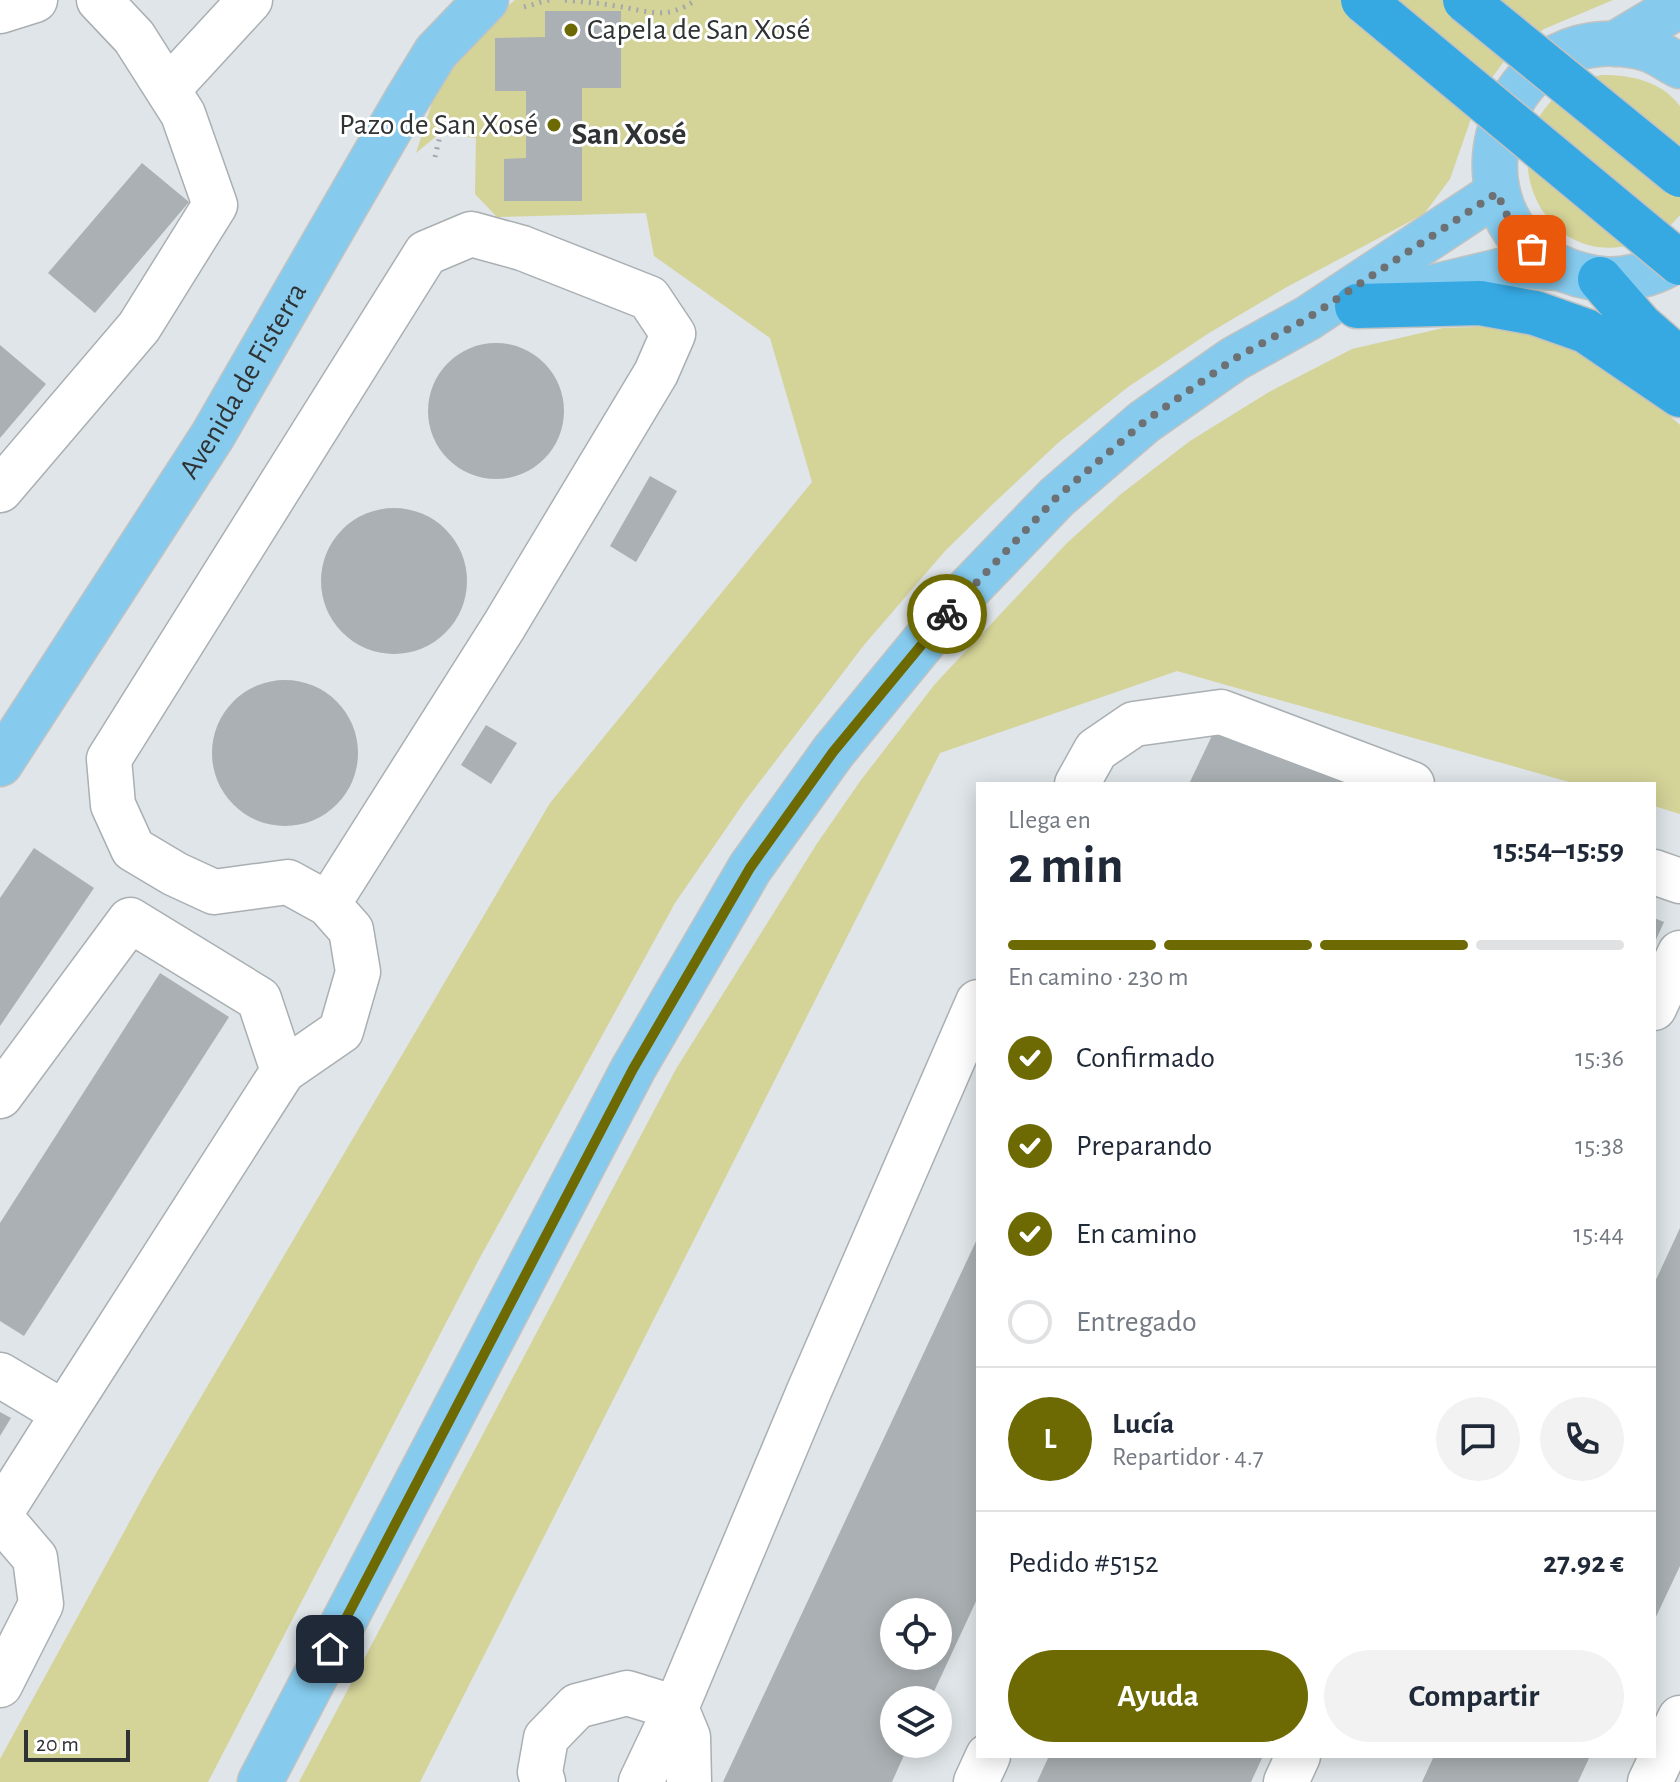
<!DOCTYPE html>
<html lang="es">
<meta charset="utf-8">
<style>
body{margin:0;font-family:"Alegreya Sans",sans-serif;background:#f2f2f3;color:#1f2937;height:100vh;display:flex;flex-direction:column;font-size:30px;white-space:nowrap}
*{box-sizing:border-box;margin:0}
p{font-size:26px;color:#747a83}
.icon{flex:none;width:44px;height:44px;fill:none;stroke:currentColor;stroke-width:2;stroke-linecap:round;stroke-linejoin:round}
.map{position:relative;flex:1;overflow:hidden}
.details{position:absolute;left:976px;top:782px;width:680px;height:976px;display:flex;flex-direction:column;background:#fff;border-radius:0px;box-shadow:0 4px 20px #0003}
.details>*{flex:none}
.controls{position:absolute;left:880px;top:1598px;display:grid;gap:16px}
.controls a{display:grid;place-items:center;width:72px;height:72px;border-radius:50%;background:#fff;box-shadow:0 4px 20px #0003;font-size:40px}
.scale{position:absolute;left:24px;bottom:20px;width:106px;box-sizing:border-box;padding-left:8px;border:4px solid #303334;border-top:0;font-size:22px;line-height:28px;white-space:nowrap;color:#303334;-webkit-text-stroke:6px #fff;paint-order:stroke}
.pin{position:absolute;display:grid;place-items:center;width:68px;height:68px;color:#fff;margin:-34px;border-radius:16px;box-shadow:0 4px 12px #0006}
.courier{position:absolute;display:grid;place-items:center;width:80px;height:80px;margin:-40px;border:6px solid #6d6903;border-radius:50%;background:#fff;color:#222;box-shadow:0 2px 10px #0007}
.overview em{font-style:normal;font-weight:700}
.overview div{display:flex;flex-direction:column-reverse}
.overview{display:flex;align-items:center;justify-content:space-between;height:136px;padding:0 32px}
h1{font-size:52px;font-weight:700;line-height:60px}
.bar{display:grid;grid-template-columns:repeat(4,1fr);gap:12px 8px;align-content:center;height:96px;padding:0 32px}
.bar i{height:10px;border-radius:6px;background:#e0e1e3}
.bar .current{background:#6d6903}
.bar p{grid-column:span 4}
.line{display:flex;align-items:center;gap:20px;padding:0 32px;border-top:2px solid #e0e1e3}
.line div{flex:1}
.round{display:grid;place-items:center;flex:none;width:84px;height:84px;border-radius:42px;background:#f2f2f3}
ol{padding:0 32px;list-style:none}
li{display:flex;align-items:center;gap:24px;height:88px}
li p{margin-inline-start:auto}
li .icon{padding:8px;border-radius:50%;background:#6d6903;color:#fff;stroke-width:4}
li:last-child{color:#747a83}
li i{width:44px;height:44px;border:4px solid #e0e1e3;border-radius:50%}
.cta{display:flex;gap:16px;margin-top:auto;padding:16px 32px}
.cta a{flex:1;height:92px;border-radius:48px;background:#6d6903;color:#fff;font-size:32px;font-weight:700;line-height:92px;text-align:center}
.cta a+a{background:#f2f2f3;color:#1f2937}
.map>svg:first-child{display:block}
.green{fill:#d4d398}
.building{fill:#aab0b3;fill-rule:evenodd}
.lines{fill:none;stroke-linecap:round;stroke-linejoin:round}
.minor-casing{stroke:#a9afb2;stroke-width:47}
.major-casing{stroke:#c1c2c2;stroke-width:47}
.highway-casing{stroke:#c1c2c2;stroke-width:47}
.path{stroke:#a3a8aa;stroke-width:5;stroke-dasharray:2 6;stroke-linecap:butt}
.minor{stroke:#fff;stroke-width:44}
.major{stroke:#86cbee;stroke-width:44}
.highway{stroke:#36a9e3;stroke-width:44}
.highway-bridge-casing{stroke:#c1c2c2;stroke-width:47;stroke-linecap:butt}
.highway-bridge{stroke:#36a9e3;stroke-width:44}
.done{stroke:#6d7173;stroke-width:8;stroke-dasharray:0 14.4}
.route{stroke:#6d6903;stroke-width:10}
.poi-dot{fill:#6d6903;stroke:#fff;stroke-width:3}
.labels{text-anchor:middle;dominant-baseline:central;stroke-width:6;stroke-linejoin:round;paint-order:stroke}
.poi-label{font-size:30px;fill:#303334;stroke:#fff;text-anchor:start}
.street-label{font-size:30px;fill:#303334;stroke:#fff}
.neighbourhood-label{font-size:32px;font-weight:bold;fill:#303334;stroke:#fff}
</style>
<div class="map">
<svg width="1680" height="1782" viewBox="0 0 1680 1782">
<rect width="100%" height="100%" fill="#dfe5e8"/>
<!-- green -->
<path class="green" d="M 515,0 L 1613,0 L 1544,29 L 1510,53 L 1491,79 L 1473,113 L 1450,179 L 1424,214 L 1285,288 L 1209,333 L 1128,387 L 1059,442 L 995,502 L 945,551 L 864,645 L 745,801 L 675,903 L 477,1263 L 208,1782 L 0,1782 L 0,1759 L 154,1477 L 550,803 L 812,482 L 770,338 L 654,256 L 646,213 L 497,217 L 475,194 L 476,138 L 439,134 L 416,153 L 436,90 L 473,36 Z
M 1602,75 C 1632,75 1661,81 1680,106 L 1680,215 C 1668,230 1653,239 1634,244 C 1539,272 1483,137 1573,84 C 1581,79 1593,77 1602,75 Z
M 1511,326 L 1610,363 L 1680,425 L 1680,814 L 1654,806 L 1654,784 L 1576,784 L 1177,671 L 940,753 L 420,1782 L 299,1782 L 676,1069 L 816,845 L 861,780 L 935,684 L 1066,544 L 1121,494 L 1190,441 L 1269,392 L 1352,349 L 1443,328 Z"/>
<!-- building -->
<path class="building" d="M 545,11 L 621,11 L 621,88 L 582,88 L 582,201 L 504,201 L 504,159 L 526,158 L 526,91 L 495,91 L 495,38 L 545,37 Z
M 142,163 L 189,202 L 95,313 L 48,273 Z
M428 411a68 68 0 1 1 136 0a68 68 0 1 1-136 0Z
M 0,345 L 46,384 L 0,438 Z
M 650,476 L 677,491 L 636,562 L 610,546 Z
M321 581a73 73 0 1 1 146 0a73 73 0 1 1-146 0Z
M212 753a73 73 0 1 1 146 0a73 73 0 1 1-146 0Z
M 1218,723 L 1320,772 L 1347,784 L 1189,784 Z
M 486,725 L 517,743 L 491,784 L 461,765 Z
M 34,848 L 94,888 L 0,1026 L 0,898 Z
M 1654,918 L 1664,922 L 1654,944 Z
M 160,973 L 229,1017 L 24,1336 L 0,1321 L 0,1223 Z
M 1680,1228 L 1680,1566 L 1654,1621 L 1654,1284 Z
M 978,1237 L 978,1597 L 930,1700 L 894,1700 L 894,1744 L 909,1744 L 892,1782 L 723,1782 ZM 894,1612 L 938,1612 L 938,1656 L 894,1656 Z
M 0,1412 L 11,1418 L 0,1436 Z
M 1049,1756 L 1263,1756 L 1251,1782 L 1037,1782 Z
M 1434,1756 L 1590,1756 L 1578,1782 L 1422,1782 Z"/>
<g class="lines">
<defs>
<path id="minor" d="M 0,11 L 35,0
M 168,89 L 250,0
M 0,490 L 139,327 L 215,205 L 183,114 L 134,37 L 99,0
M 1077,784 L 1096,750 L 1134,724 L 1221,712 L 1412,784
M 1654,872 L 1680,881
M 1654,1008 L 1680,953
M 283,1071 L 341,1031 L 358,972 L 351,930 L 328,904 L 504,626 L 656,373 L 673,334 L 649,298 L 522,248 L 471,234 L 426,253 L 109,759 L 113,805 L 133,849 L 175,874 L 214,892 L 288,882 L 328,904
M 0,1096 L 130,920 L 259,999 L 283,1071 L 64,1413
M 0,1375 L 64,1413 L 0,1514
M 0,1517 L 35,1558 L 41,1604 L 0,1685
M 543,1782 L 540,1772 L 546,1738 L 577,1706 L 627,1693 L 676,1708 L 688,1737 L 689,1782
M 641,1782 L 676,1708 L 809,1391 L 978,1002
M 976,1782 L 988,1756
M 1286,1782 L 1298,1756
M 1650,1782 L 1680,1718"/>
<g id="major">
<path d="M 1615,44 L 1680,5"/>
<path d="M 1680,66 C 1670,61 1659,53 1648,49 C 1487,5 1428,247 1594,278 C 1621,283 1659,274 1680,256"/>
<path d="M 1400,295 L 1521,266 L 1559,268"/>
<path id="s1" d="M 0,764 L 213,435 L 406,101 L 436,52 L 486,0"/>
<path d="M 260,1782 L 633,1069 L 750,868 L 833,752 L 957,601 L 1057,497 L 1144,422 L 1234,359 L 1308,318 L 1497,193"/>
</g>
<path id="highway" d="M 1600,279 L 1640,325 L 1680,360
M 1357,306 L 1480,303 L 1535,313 L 1586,331 L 1680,395"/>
</defs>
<!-- minor casing -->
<use href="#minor" class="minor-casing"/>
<!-- major casing -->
<use href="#major" class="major-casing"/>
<!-- highway casing -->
<use href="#highway" class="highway-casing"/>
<!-- path -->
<path class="path" d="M 565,0 C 582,2 599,3 616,6 C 650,11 665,21 696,0
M 524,7 L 549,0
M 435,157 L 444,119"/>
<!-- minor -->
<use href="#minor" class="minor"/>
<!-- major -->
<use href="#major" class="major"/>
<!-- highway -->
<use href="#highway" class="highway"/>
<defs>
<path id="highway-bridge" d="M 1363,0 L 1680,263
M 1465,0 L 1680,175"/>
</defs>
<!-- highway-bridge casing -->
<use href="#highway-bridge" class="highway-bridge-casing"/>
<!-- highway-bridge -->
<use href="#highway-bridge" class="highway-bridge"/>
</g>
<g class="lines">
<!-- done -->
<path class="done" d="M 947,614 L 1057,497 L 1144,422 L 1234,359 L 1308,318 L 1497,193 L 1511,224 L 1532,249"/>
<!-- route -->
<path class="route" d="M 330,1649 L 633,1069 L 750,868 L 833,752 L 947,614"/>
</g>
<!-- markers -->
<g class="poi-dot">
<circle cx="571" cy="30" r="8"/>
<circle cx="554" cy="125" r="8"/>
</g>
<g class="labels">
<!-- poi labels -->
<g class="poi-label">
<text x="587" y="30">Capela de San Xosé</text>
<text x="538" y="125" text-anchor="end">Pazo de San Xosé</text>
</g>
<!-- street labels -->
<g class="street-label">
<text stroke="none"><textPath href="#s1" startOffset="454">Avenida de Fisterra</textPath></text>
</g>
<!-- neighbourhood labels -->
<g class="neighbourhood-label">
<text x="629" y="134">San Xosé</text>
</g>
</g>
</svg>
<div class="controls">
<a><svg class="icon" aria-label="locate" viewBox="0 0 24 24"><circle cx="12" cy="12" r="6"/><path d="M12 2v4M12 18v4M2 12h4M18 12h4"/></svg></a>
<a><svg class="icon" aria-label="layers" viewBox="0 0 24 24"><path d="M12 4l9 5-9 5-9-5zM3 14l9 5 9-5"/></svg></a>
</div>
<div class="scale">20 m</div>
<div class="pin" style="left:1532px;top:249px;background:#ea580c"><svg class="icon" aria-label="bag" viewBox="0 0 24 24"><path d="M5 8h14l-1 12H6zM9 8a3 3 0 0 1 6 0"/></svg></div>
<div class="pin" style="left:330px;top:1649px;background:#1f2937"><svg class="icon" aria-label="home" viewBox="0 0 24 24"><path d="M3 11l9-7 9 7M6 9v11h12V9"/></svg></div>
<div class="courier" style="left:947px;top:614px"><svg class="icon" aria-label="bike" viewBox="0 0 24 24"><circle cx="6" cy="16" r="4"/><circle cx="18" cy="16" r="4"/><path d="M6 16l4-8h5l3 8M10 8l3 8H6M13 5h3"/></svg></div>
<section class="details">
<div class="overview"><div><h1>2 min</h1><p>Llega en</p></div><em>15:54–15:59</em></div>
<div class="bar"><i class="current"></i><i class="current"></i><i class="current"></i><i></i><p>En camino · 230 m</p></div>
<ol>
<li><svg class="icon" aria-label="check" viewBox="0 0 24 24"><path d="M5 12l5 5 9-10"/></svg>Confirmado<p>15:36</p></li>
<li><svg class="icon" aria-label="check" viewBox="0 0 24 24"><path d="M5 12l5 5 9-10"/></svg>Preparando<p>15:38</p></li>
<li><svg class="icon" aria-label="check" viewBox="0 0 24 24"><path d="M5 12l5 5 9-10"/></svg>En camino<p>15:44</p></li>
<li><i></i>Entregado</li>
</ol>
<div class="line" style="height:144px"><b class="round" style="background:#6d6903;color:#fff">L</b><div><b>Lucía</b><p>Repartidor · 4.7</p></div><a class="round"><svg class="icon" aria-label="chat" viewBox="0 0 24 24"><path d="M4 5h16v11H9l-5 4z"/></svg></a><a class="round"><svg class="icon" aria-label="phone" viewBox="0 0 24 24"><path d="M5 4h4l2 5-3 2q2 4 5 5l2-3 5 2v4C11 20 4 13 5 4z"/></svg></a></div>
<div class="line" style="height:104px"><div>Pedido #5152</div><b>27.92 €</b></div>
<div class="cta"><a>Ayuda</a><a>Compartir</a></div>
</section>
</div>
